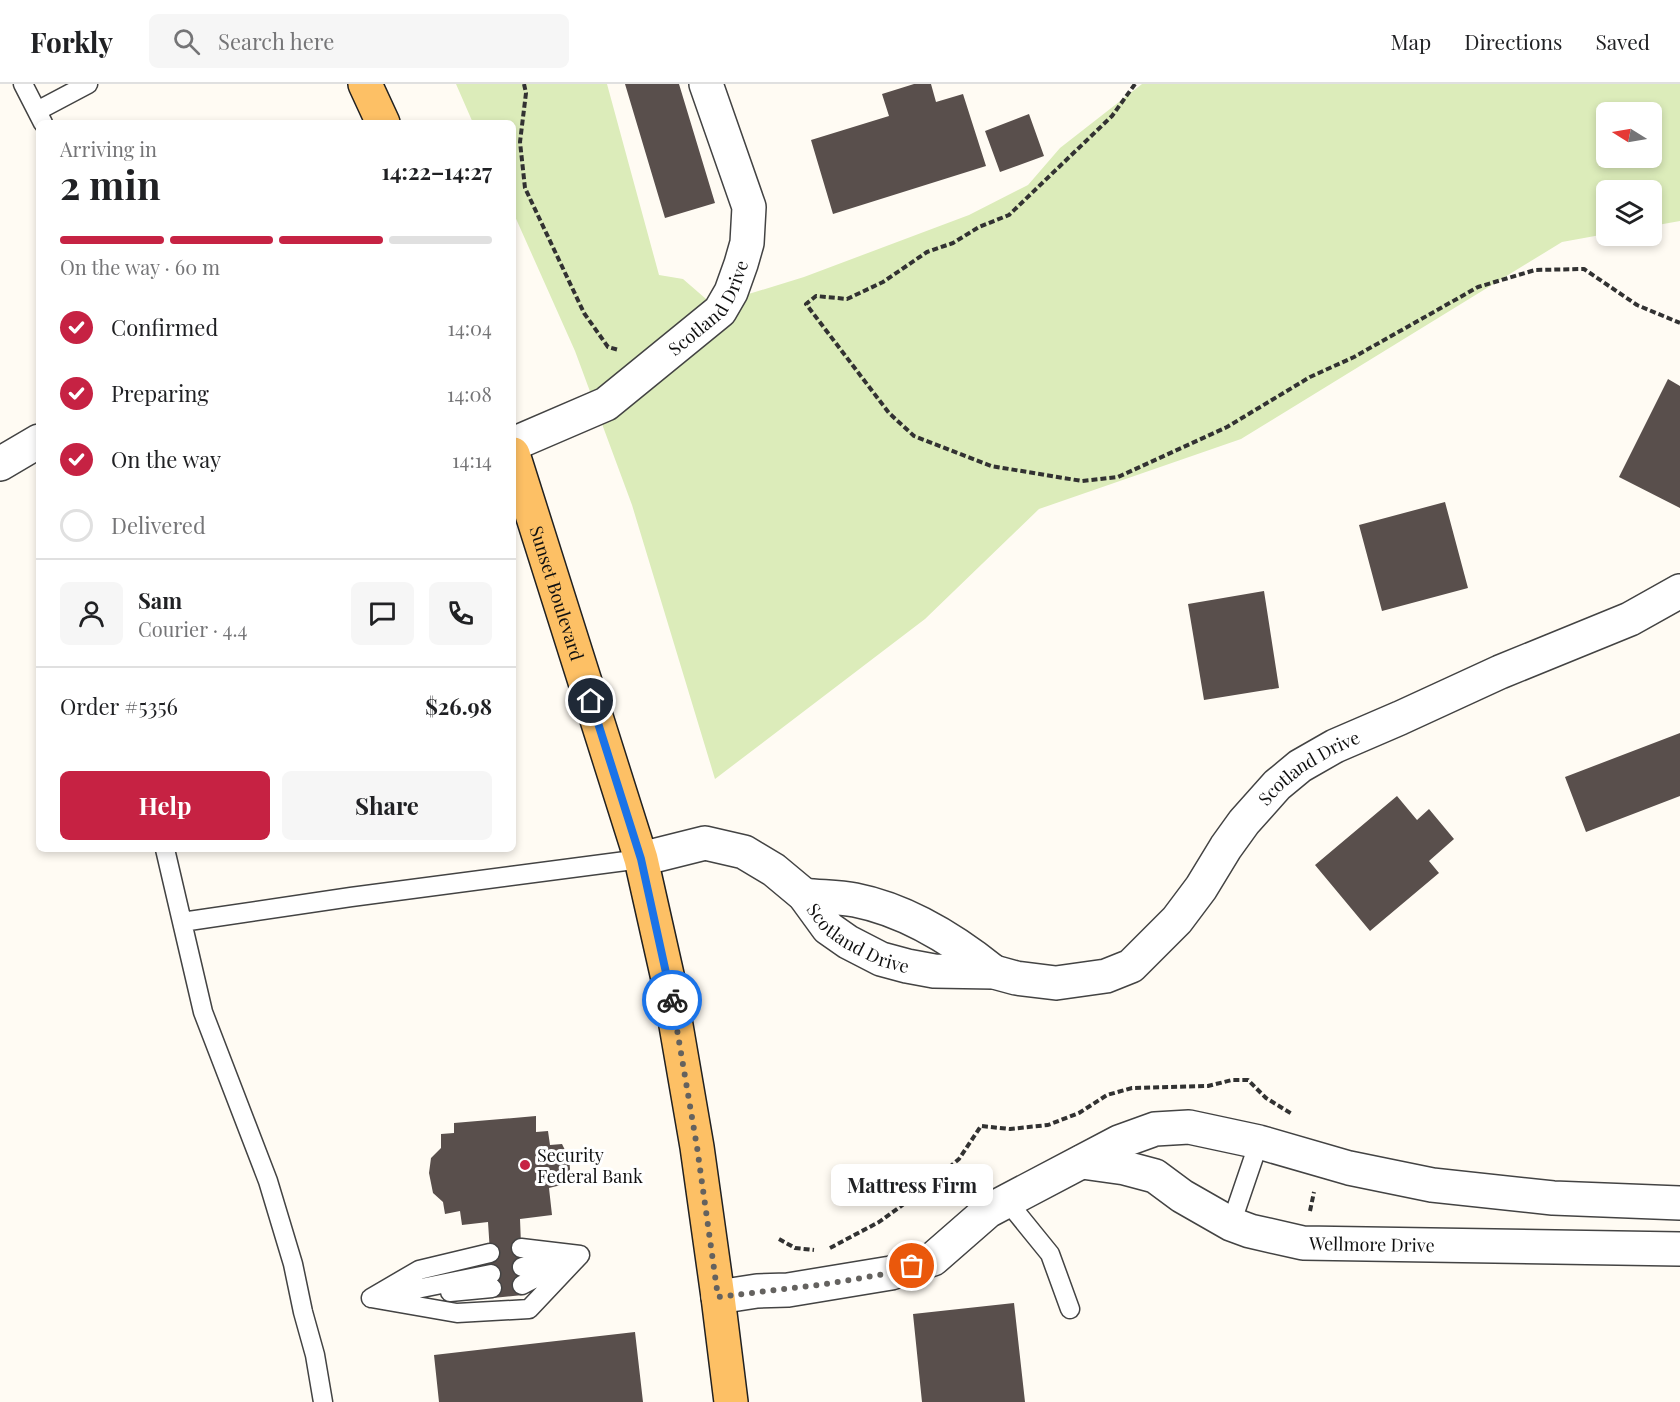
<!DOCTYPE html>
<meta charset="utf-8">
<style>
body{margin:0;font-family:"Playfair Display",serif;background:#f6f6f6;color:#202124;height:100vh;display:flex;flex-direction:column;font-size:22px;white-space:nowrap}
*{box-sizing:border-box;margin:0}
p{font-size:20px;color:#757577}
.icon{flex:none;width:33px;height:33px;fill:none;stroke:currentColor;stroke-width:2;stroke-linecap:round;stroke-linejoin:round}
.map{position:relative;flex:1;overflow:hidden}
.sheet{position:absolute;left:36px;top:36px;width:480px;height:732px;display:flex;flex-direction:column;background:#fff;border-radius:9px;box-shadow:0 3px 9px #0003}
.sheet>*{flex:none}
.needle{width:39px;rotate:281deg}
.buttons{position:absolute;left:1596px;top:18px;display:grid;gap:12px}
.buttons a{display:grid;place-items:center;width:66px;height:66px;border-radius:9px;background:#fff;box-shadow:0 3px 9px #0003;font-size:30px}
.pin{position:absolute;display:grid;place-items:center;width:51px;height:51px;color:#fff;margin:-26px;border:3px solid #fff;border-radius:50%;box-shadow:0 2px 6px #0007}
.courier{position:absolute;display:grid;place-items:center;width:60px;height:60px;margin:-30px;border:4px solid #1a73e8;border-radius:50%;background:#fff;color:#222;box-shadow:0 2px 8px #0007}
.bubble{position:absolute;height:42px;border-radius:9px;background:#fff;box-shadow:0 3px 9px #0003;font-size:20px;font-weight:700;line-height:42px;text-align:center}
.head em{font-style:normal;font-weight:700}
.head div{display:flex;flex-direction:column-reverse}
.head{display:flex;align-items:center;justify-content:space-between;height:102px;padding:0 24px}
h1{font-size:39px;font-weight:700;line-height:45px}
.bar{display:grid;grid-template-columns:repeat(4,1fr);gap:9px 6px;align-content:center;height:72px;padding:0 24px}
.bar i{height:8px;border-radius:4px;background:#e0e0e0}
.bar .active{background:#c62243}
.bar p{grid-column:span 4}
.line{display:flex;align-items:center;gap:15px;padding:0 24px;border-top:2px solid #e0e0e0}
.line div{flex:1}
.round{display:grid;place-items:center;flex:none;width:63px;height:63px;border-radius:9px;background:#f6f6f6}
ol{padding:0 24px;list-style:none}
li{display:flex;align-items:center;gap:18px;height:66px}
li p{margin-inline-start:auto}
li .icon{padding:6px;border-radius:50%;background:#c62243;color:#fff;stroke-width:4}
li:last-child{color:#757577}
li i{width:33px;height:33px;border:3px solid #e0e0e0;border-radius:50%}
.button{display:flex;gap:12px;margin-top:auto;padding:12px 24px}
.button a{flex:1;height:69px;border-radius:9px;background:#c62243;color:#fff;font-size:24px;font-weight:700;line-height:69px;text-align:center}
.button a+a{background:#f6f6f6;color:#202124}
header{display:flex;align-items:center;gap:36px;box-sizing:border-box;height:84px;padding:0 30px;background:#fff;border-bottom:2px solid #e0e0e0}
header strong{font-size:28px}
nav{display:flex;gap:33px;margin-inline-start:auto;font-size:21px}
.search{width:420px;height:54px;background:#f6f6f6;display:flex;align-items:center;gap:15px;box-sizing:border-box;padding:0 21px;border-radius:9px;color:#757577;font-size:22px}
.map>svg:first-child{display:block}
.green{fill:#dcecba;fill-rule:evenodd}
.building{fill:#594f4c}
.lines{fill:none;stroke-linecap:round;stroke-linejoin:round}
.lane-casing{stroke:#434343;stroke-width:21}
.street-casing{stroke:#434343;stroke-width:36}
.primary-casing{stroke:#212121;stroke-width:36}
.path{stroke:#323232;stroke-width:4;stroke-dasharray:6 3;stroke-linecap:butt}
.lane{stroke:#fff;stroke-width:18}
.street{stroke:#fff;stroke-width:33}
.primary{stroke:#fdc065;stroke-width:33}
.done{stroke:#64625f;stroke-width:6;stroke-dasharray:0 10.8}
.route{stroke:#1a73e8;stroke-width:8}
.poi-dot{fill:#c62243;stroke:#fff;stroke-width:2}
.labels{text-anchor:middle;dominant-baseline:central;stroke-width:6;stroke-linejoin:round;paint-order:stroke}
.street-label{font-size:18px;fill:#101010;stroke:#fff}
.poi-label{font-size:18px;fill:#101010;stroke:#fff;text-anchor:start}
</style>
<header>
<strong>Forkly</strong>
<div class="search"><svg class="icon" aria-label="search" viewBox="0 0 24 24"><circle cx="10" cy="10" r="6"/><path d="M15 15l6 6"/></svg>Search here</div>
<nav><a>Map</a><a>Directions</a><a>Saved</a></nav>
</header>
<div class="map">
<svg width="1680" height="1318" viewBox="0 0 1680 1318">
<rect width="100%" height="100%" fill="#fffbf3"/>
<!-- green -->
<path class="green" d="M 456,0 L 607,0 L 659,191 L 683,195 L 713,221 L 804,193 L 969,131 L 1028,101 L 1060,64 L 1142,0 L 1680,0 L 1680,137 L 1652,142 L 1652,106 L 1606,106 L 1606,150 L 1562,158 L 1241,355 L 1039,425 L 925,535 L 715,695 L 632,421 L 575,267 L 513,128 L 513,39 L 473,39 ZM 1606,28 L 1652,28 L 1652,74 L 1606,74 Z"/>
<!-- building -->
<path class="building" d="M 625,0 L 679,0 L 715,119 L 665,134 Z
M 914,0 L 931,0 L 936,18 L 963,10 L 986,82 L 833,130 L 811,56 L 889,32 L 882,10 Z
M 1029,30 L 1044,72 L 1000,88 L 985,47 Z
M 1668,295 L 1680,302 L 1680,424 L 1619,393 Z
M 1445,418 L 1468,504 L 1382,527 L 1359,441 Z
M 1264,507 L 1279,604 L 1204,616 L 1188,520 Z
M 1680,649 L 1680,712 L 1586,748 L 1565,693 Z
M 1397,712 L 1417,736 L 1429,725 L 1454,755 L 1429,777 L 1439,789 L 1370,847 L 1315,781 Z
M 536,1032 L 536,1048 L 548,1047 L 550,1061 L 562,1060 L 569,1074 L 570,1085 L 565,1100 L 549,1104 L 552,1131 L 520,1135 L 523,1211 L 493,1214 L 488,1138 L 462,1141 L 460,1127 L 445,1130 L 443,1118 L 433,1109 L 429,1089 L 431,1074 L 441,1064 L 441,1050 L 454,1049 L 454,1039 Z
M 1014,1219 L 1025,1318 L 922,1318 L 913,1230 Z
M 635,1248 L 643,1318 L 439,1318 L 434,1271 Z"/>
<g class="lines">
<defs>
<path id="lane" d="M 23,0 L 43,39
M 37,27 L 88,0
M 165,765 L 203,928 L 268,1097 L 293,1180 L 303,1228 L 315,1271 L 323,1318
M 182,838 L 351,813 L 641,775
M 1007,1117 L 1050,1170 L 1070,1225
M 1231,1140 L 1259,1058
M 521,1164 L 580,1171
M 522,1183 L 558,1175
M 522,1201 L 568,1177
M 450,1208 L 492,1204
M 387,1211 L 491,1190
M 371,1214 L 457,1229 L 529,1225 L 580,1171
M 371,1214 L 419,1186 L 490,1169"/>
<g id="street">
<path id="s1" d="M 513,360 L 606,320 L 720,227 L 731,208 L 741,180 L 747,159 L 749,123 L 706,0"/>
<path d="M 0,380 L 39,357"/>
<path id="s2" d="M 641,775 L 705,759 L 744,768 L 774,786 L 804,811 L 828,844 L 848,858 L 881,875 L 907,882 L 934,887 L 994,888 L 1016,894 L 1056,899 L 1106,892 L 1131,882 L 1177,836 L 1201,804 L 1226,763 L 1244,738 L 1277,701 L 1300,682 L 1335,662 L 1400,634 L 1500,588 L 1630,535 L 1680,507"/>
<path d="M 804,811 C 820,813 838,813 855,816 C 906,826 953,855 994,888"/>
<path id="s3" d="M 1082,1078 L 1125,1084 L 1155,1092 L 1182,1112 L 1231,1140 L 1250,1147 L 1303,1159 L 1680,1165"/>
<path d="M 718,1213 L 757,1207 L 788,1206 L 891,1189 L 933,1175 L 988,1127 L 1119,1058 L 1155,1045 L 1189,1043 L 1259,1058 L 1349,1084 L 1432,1101 L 1553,1114 L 1680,1119"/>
</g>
<g id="primary">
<path d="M 365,0 L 383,39"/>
<path id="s4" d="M 513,370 L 641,775 L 668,895 L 697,1063 L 718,1213 L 731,1318"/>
</g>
</defs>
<!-- lane casing -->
<use href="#lane" class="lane-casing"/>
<!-- street casing -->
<use href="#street" class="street-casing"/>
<!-- primary casing -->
<use href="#primary" class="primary-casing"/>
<!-- path -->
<path class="path" d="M 524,0 L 526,9 L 520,58 L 525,104 L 584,229 L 608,263 L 619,266
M 1135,0 L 1112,32 L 1009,131 L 979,143 L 953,159 L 927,168 L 883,198 L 847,215 L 816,212 L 806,220 L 889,329 L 914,352 L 991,382 L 1082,397 L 1118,393 L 1227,343 L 1310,293 L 1354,273 L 1478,203 L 1535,186 L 1584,185 L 1637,221 L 1680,239
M 1310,1127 L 1314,1108
M 779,1155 L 795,1164 L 814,1166
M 830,1164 L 879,1138 L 919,1109 L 959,1075 L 981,1042 L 1010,1045 L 1048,1041 L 1079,1029 L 1107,1011 L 1132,1004 L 1208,1002 L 1232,996 L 1248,996 L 1266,1014 L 1292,1030"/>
<!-- lane -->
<use href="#lane" class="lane"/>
<!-- street -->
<use href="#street" class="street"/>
<!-- primary -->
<use href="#primary" class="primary"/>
</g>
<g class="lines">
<!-- done -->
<path class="done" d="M 672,916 L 697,1063 L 718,1213 L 826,1200 L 891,1189 L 912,1182"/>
<!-- route -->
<path class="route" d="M 591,617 L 641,775 L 672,916"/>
</g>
<!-- markers -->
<circle class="poi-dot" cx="525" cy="1081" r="6"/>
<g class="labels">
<!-- street labels -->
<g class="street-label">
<text stroke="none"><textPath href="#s1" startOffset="244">Scotland Drive</textPath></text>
<text stroke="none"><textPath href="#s4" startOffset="146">Sunset Boulevard</textPath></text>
<text stroke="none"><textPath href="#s2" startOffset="807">Scotland Drive</textPath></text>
<text stroke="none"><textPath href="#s2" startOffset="252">Scotland Drive</textPath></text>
<text stroke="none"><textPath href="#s3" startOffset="308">Wellmore Drive</textPath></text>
</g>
<!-- poi labels -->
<g class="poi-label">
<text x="537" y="1071">Security<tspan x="537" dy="21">Federal Bank</tspan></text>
</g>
</g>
</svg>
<div class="buttons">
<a><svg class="needle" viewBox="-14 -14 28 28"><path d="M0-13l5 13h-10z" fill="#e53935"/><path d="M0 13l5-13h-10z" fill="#757577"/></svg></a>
<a><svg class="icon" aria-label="layers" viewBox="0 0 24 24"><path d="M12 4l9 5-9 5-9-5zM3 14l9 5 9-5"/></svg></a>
</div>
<div class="pin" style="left:912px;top:1182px;background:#ea580c"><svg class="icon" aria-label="bag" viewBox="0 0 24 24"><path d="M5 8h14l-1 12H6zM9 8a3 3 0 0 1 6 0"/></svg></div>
<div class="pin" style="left:591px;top:617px;background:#1f2937"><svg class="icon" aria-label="home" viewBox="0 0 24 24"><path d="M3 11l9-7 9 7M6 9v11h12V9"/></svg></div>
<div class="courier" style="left:672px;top:916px"><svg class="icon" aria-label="bike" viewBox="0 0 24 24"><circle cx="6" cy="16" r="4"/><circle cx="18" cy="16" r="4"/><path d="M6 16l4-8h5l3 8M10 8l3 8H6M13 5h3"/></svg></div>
<div class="bubble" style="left:831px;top:1080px;width:162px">Mattress Firm</div>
<section class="sheet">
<div class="head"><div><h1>2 min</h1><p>Arriving in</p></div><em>14:22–14:27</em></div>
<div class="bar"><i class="active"></i><i class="active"></i><i class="active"></i><i></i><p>On the way · 60 m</p></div>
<ol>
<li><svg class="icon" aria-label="check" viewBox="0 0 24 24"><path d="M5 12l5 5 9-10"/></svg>Confirmed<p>14:04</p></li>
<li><svg class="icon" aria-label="check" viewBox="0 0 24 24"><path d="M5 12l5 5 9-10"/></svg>Preparing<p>14:08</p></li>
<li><svg class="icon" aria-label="check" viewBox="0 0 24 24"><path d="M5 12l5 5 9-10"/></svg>On the way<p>14:14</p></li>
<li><i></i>Delivered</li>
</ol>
<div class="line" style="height:108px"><a class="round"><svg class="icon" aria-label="person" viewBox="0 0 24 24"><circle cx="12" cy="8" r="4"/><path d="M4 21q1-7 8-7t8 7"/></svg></a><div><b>Sam</b><p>Courier · 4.4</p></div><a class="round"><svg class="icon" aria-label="chat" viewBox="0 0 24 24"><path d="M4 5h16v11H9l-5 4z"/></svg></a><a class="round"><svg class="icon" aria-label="phone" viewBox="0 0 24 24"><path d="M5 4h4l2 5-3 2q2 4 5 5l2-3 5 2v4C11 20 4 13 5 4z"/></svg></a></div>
<div class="line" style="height:78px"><div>Order #5356</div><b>$26.98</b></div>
<div class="button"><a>Help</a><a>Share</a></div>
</section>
</div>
